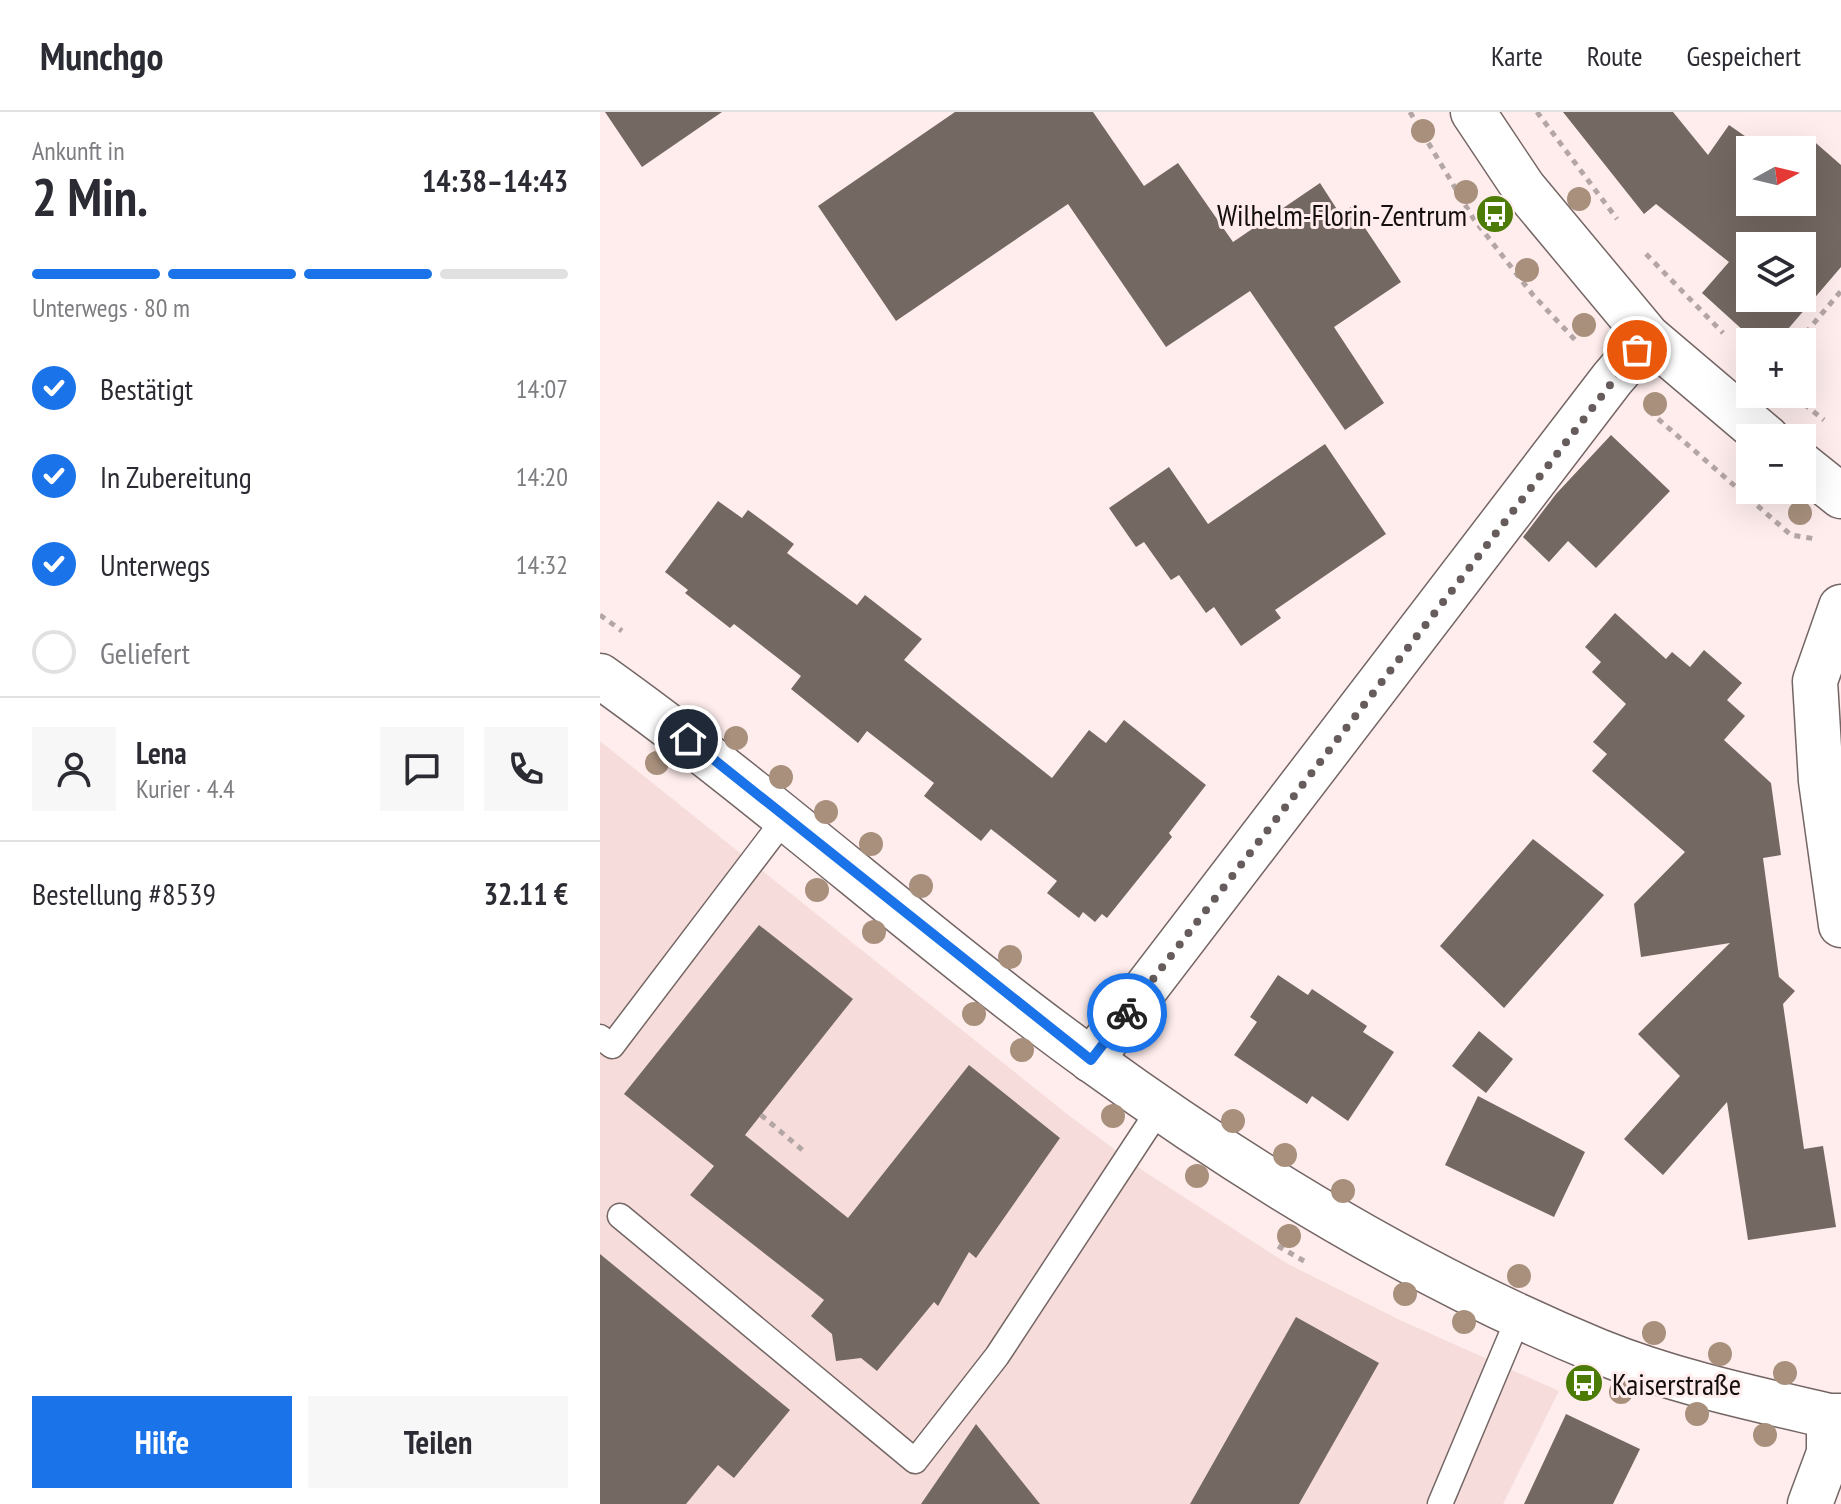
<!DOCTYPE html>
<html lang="de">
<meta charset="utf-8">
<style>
body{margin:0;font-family:"PT Sans Narrow",sans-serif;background:#f7f7f7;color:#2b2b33;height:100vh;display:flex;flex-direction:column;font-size:30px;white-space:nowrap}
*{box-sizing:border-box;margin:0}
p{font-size:26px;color:#7c7c81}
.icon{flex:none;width:44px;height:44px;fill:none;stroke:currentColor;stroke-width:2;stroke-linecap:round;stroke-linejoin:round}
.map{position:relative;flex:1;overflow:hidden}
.side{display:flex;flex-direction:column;background:#fff;width:600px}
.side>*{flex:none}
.needle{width:52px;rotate:82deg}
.tools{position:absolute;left:1136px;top:24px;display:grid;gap:16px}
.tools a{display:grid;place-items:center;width:80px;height:80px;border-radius:0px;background:#fff;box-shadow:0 8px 32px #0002;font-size:40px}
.pin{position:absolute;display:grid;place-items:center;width:68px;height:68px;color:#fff;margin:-34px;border:4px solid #fff;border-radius:50%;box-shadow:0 2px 8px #0007}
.courier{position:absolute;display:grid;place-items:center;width:80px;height:80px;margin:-40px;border:6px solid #1a73e8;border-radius:50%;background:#fff;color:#222;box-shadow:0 2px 10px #0007}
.head em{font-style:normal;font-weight:800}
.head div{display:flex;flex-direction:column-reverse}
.head{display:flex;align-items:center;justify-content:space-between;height:136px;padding:0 32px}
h1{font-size:52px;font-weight:800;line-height:60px}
.bar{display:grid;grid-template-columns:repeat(4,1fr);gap:12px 8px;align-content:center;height:96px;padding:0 32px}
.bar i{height:10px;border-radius:6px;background:#e1e1e2}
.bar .current{background:#1a73e8}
.bar p{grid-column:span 4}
.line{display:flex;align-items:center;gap:20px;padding:0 32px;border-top:2px solid #e1e1e2}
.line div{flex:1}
.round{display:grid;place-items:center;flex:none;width:84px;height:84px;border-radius:0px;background:#f7f7f7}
ol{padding:0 32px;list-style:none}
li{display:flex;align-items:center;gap:24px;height:88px}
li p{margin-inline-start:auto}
li .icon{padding:8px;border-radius:50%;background:#1a73e8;color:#fff;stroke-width:4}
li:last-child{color:#7c7c81}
li i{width:44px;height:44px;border:4px solid #e1e1e2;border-radius:50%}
.action{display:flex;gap:16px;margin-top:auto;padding:16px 32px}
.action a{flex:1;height:92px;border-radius:0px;background:#1a73e8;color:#fff;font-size:32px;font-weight:800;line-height:92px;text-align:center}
.action a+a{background:#f7f7f7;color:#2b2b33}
header{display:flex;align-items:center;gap:48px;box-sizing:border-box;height:112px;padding:0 40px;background:#fff;border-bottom:2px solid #e1e1e2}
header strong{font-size:38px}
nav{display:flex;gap:44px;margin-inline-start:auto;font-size:28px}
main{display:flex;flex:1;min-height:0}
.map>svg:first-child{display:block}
.built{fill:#f6dddb}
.building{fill:#746862;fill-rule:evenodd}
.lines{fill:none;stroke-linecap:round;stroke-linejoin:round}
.service-casing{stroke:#746664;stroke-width:27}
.minor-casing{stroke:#746664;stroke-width:47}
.tertiary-casing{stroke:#746664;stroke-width:47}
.path{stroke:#b3a6a5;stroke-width:5;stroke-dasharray:6 6;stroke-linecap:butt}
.service{stroke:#fff;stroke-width:24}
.minor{stroke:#fff;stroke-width:44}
.tertiary{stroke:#fff;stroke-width:44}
.tree{fill:#a8907d}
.done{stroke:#665c5c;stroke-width:8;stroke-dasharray:0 14.4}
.route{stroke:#1a73e8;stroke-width:10}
.labels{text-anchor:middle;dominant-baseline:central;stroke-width:6;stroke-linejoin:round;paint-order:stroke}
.poi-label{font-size:30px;fill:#140e0e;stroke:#feedec;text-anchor:end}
</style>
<header>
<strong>Munchgo</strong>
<nav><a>Karte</a><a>Route</a><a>Gespeichert</a></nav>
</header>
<main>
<section class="side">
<div class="head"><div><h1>2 Min.</h1><p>Ankunft in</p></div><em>14:38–14:43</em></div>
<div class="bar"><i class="current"></i><i class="current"></i><i class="current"></i><i></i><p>Unterwegs · 80 m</p></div>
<ol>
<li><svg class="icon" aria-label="check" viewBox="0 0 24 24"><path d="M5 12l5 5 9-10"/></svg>Bestätigt<p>14:07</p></li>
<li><svg class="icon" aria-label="check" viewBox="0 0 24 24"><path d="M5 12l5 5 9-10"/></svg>In Zubereitung<p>14:20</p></li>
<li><svg class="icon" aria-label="check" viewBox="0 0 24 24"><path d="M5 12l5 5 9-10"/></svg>Unterwegs<p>14:32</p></li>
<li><i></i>Geliefert</li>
</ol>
<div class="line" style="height:144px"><a class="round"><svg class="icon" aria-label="person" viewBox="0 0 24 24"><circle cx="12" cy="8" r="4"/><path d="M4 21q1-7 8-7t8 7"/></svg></a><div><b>Lena</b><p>Kurier · 4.4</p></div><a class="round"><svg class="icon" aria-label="chat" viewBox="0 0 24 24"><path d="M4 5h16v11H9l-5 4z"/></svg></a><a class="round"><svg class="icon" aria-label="phone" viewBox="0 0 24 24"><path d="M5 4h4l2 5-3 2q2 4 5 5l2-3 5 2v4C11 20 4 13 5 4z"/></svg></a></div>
<div class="line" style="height:104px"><div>Bestellung #8539</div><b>32.11 €</b></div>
<div class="action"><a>Hilfe</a><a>Teilen</a></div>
</section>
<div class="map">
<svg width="1241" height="1392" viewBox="0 0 1241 1392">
<rect width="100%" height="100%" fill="#feedec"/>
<!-- built -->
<path class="built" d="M 0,629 L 467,1002 L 545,1060 L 688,1152 L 800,1208 L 959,1279 L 903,1392 L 0,1392 Z"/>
<!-- building -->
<path class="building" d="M 5,0 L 122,0 L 42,55 Z
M 355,0 L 493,0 L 544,74 L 578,51 L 633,130 L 720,71 L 740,102 L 751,95 L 801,170 L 734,215 L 784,291 L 745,318 L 650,179 L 566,235 L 468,92 L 296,209 L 218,94 Z
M 963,0 L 1073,0 L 1108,43 L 1129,13 L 1165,38 L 1150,38 L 1150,90 L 1202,90 L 1202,38 L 1198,38 L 1209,25 L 1241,53 L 1241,155 L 1177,230 L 1156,230 L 1102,181 L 1129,150 L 1056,92 L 1044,102 ZM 1150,134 L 1202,134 L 1202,186 L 1150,186 Z
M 1011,323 L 1070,379 L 996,456 L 968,429 L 949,450 L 923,425 L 956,382 Z
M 725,332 L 786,422 L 675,498 L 681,506 L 641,534 L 614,495 L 606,501 L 579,463 L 571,468 L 544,430 L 536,435 L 509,396 L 569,355 L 608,412 Z
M 118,389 L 142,406 L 148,398 L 194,432 L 187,441 L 257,493 L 265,483 L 322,527 L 304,548 L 452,666 L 489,618 L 506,631 L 524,608 L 606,673 L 569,721 L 572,725 L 507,806 L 502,802 L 495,810 L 483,800 L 479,806 L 447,781 L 457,769 L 391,717 L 381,729 L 324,684 L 334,671 L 267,619 L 258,631 L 191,577 L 201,564 L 134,512 L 130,516 L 85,481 L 88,478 L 65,460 Z
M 1015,501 L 1066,547 L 1072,540 L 1090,555 L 1104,538 L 1142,571 L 1127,588 L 1145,604 L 1124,628 L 1171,671 L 1181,743 L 1163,746 L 1179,865 L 1195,879 L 1183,892 L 1204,1037 L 1223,1034 L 1236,1115 L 1148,1128 L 1127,990 L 1063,1063 L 1024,1027 L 1080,964 L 1038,922 L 1130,831 L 1041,845 L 1034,792 L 1085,740 L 992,659 L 1007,642 L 993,630 L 1026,592 L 992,560 L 1001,550 L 985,535 Z
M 933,727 L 1004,783 L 904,896 L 840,834 Z
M 159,813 L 253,887 L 145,1023 L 248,1106 L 369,953 L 460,1026 L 376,1146 L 369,1140 L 338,1194 L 334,1190 L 277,1259 L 261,1246 L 236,1249 L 232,1222 L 211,1204 L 224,1188 L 90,1083 L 114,1054 L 24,982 Z
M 678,863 L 708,883 L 712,877 L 767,914 L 763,920 L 794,940 L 748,1009 L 712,984 L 707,992 L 634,943 L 657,910 L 650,905 Z
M 879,919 L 913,947 L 886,981 L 852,954 Z
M 878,984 L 985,1040 L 954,1105 L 845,1053 Z
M 0,1142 L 190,1298 L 134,1366 L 118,1353 L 86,1392 L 0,1392 Z
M 696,1205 L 779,1251 L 699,1392 L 590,1392 Z
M 966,1302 L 1040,1337 L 1013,1392 L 924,1392 Z
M 376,1312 L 440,1392 L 321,1392 Z"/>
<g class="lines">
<defs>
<path id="service" d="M 0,925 L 12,934 L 186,705
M 20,1104 L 315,1349 L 397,1244 L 560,996
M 840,1392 L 920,1202"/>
<path id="minor" d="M 873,0 L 923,75 L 1048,225 L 1167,326
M 1202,353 L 1241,384
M 1241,495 L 1215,569 L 1221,669 L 1241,813
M 491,948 L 1012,267 L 1048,225
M 1210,1392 L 1229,1341 L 1229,1304"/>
<path id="tertiary" d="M 0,564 C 170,685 324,827 493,949 C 650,1063 818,1165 998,1239 C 1072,1269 1151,1286 1229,1304 L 1241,1304"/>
</defs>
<!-- service casing -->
<use href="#service" class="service-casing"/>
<!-- minor casing -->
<use href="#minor" class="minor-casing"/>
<!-- tertiary casing -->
<use href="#tertiary" class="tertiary-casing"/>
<!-- path -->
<path class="path" d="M 810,0 L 873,106 L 933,183 L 978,231
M 937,0 L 1017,107
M 1046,142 L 1123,221
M 1198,230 L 1241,179
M 1204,292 L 1224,308
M 1049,299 L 1191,423 L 1216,427
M 0,503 L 22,519
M 161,1003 L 206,1041
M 678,1134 L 704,1149"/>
<!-- service -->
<use href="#service" class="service"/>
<!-- minor -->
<use href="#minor" class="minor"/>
<!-- tertiary -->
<use href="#tertiary" class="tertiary"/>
</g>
<!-- trees -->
<g class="tree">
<circle cx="823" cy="19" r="12"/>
<circle cx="866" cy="80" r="12"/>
<circle cx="979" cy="87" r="12"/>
<circle cx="927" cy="158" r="12"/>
<circle cx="984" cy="213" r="12"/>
<circle cx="1055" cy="292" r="12"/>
<circle cx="1200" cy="401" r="12"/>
<circle cx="136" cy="626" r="12"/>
<circle cx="57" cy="651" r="12"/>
<circle cx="181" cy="665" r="12"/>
<circle cx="226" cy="700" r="12"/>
<circle cx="271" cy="732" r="12"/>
<circle cx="321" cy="774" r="12"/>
<circle cx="217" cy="778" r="12"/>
<circle cx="274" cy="820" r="12"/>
<circle cx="410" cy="845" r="12"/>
<circle cx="374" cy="902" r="12"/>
<circle cx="422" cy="938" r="12"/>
<circle cx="513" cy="1004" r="12"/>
<circle cx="633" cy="1009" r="12"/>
<circle cx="685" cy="1043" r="12"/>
<circle cx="597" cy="1064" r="12"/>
<circle cx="743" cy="1079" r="12"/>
<circle cx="689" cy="1124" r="12"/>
<circle cx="919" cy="1164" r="12"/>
<circle cx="805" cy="1182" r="12"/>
<circle cx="864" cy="1210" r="12"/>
<circle cx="1054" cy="1221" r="12"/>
<circle cx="1120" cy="1242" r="12"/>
<circle cx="1185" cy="1261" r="12"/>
<circle cx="1021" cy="1280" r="12"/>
<circle cx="1097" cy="1302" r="12"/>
<circle cx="1165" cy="1323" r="12"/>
</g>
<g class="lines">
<!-- done -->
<path class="done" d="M 527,901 L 1037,238"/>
<!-- route -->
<path class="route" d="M 88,627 L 491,948 L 527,901"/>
</g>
<!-- icons -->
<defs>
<symbol id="bus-disc" viewBox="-11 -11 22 22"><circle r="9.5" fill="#4c7c05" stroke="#feedec"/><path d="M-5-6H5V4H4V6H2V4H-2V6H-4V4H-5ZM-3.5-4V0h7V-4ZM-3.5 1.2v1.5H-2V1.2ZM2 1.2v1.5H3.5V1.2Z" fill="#fff"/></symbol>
</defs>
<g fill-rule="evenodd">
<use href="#bus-disc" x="873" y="80" width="44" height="44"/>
<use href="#bus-disc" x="962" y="1249" width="44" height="44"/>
</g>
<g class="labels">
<!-- poi labels -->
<g class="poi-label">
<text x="867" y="102">Wilhelm-Florin-Zentrum</text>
<text x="1012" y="1271" text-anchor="start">Kaiserstraße</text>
</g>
</g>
</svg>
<div class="tools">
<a><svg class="needle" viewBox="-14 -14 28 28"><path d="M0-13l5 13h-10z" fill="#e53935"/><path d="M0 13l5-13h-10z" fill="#7c7c81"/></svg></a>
<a><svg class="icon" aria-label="layers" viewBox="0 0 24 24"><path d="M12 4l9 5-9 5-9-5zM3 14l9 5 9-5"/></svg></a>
<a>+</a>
<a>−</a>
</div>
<div class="pin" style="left:1037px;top:238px;background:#ea580c"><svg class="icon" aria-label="bag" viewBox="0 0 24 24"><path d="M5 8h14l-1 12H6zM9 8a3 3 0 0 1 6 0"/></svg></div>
<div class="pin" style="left:88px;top:627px;background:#1f2937"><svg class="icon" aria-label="home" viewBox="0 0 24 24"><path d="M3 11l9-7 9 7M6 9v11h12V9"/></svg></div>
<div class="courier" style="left:527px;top:901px"><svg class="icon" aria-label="bike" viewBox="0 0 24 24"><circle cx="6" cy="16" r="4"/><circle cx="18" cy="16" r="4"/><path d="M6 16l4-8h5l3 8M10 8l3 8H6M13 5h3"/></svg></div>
</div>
</main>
